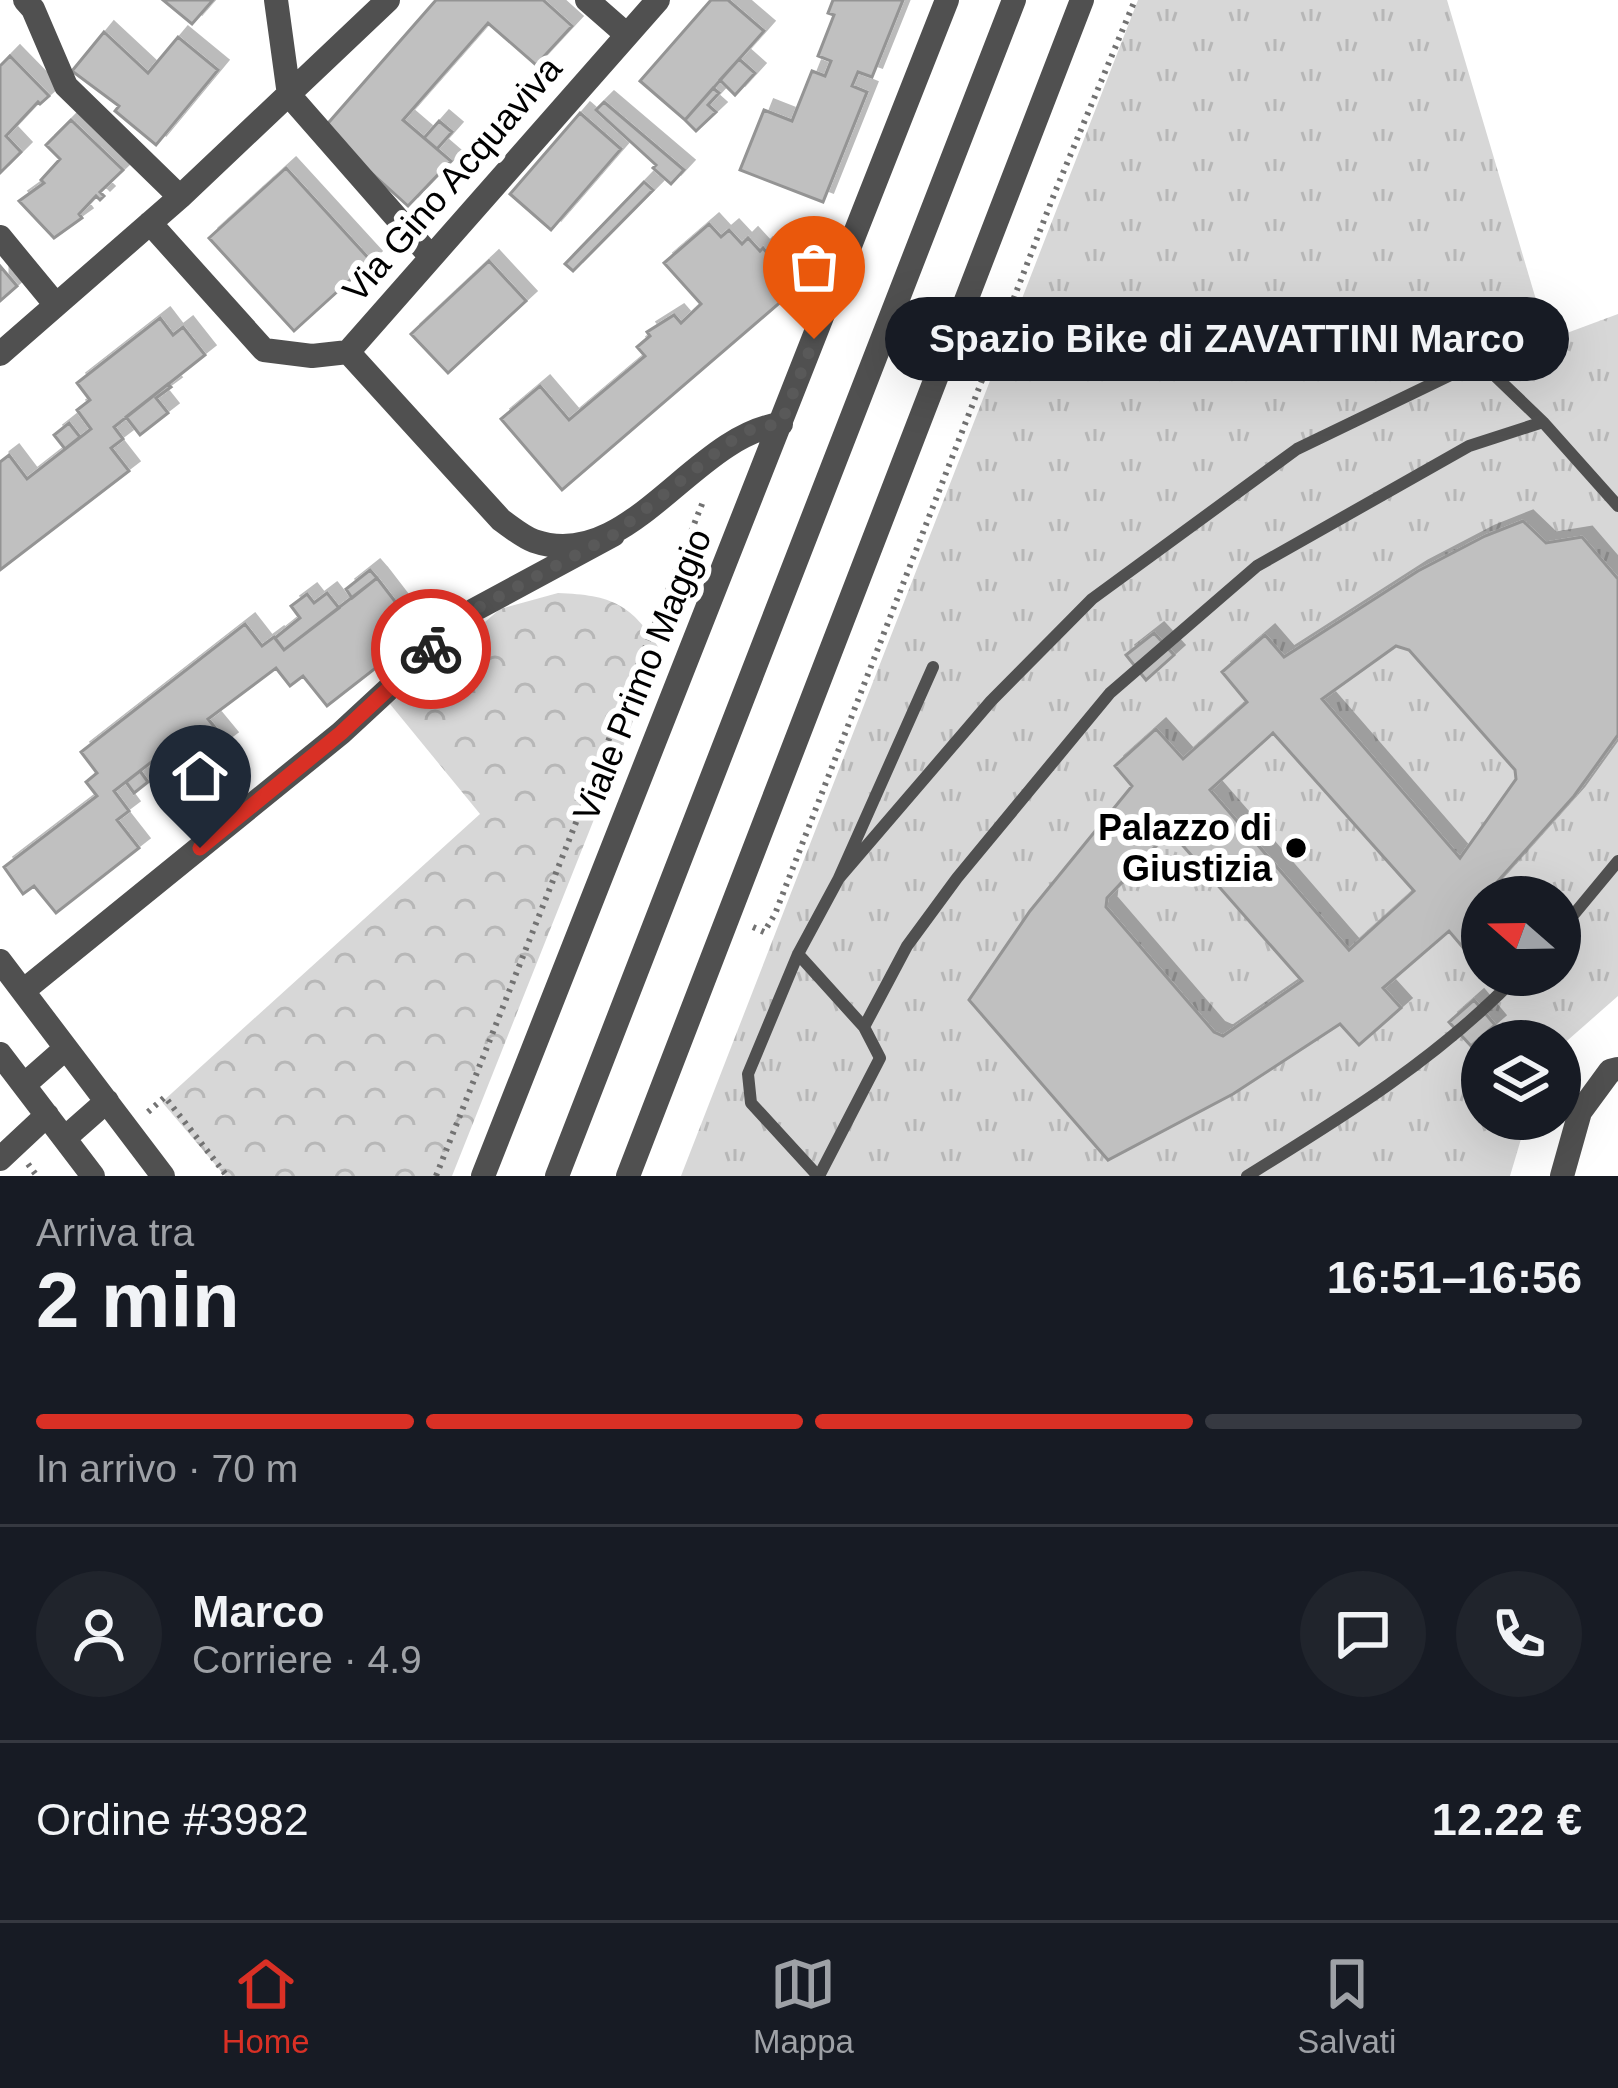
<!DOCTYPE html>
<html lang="it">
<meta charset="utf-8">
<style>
body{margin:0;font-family:Arial,sans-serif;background:#20242c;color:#f1f3f6;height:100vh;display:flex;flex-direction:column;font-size:45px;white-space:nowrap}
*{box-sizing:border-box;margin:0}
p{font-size:39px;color:#9ea1a6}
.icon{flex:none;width:66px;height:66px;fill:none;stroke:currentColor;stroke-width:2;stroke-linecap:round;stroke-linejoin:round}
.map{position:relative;height:1176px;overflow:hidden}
.details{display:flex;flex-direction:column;background:#171b24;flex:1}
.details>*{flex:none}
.needle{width:78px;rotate:290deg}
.tools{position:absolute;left:1461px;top:876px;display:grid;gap:24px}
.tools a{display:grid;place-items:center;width:120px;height:120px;border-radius:50%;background:#171b24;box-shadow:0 12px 48px #0002;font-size:60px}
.pin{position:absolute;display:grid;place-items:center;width:102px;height:102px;color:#fff;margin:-123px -51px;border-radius:50% 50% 50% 0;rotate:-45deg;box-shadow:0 0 12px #0007}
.pin .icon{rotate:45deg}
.courier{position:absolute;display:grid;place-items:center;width:120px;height:120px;margin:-60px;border:9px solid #d93025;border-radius:50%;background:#fff;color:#222;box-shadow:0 3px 15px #0007}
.bubble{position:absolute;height:84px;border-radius:42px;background:#171b24;box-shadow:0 12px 48px #0002;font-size:39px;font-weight:700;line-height:84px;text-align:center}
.head em{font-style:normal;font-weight:700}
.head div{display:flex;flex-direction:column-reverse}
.head{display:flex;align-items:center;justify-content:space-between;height:204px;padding:0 36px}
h1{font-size:78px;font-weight:700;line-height:90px}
.bar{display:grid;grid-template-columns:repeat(4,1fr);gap:18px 12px;align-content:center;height:144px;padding:0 36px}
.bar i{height:15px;border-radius:9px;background:#363941}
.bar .current{background:#d93025}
.bar p{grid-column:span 4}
.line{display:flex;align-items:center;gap:30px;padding:0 36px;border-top:3px solid #363941}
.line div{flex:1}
.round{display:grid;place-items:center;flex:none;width:126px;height:126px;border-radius:63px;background:#20242c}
.tab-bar{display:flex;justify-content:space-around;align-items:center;height:168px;border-top:3px solid #363941;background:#171b24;font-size:33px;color:#9ea1a6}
.tab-bar a{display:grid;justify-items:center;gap:6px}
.tab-bar .current{color:#d93025}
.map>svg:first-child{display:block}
.grass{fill:url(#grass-tufts);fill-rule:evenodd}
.park{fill:url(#park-crowns)}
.building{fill:#c0c0c0;stroke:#949494;stroke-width:3;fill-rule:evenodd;filter:url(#shadow)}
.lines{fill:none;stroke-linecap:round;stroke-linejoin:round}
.path{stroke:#727272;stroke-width:6;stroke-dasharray:3 6;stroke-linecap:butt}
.service{stroke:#505050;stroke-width:12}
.minor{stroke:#505050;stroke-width:24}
.tertiary{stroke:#505050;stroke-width:24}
.done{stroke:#595959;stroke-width:12;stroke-dasharray:0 21.6}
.route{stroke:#d93025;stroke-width:15}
.poi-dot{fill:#000;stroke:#fff;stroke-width:4.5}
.labels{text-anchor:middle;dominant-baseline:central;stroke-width:12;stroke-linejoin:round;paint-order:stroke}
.street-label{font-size:36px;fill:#000;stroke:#fff}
.poi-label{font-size:36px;font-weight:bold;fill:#000;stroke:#fff;text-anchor:end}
</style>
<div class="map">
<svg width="1618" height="1176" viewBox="0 0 1618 1176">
<defs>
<pattern id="grass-tufts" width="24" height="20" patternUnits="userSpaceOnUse" patternTransform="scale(3)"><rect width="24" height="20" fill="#d7d7d7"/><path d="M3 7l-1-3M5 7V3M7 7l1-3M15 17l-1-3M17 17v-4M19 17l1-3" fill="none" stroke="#b7b7b7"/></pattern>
<pattern id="park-crowns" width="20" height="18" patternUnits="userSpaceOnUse" patternTransform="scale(3)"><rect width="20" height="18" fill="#d7d7d7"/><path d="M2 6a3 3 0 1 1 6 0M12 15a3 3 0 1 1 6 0" fill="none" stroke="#b7b7b7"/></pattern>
<filter id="shadow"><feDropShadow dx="10" dy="-10" stdDeviation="0" flood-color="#0004"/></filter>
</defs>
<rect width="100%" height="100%" fill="#fff"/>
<!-- grass -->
<path class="grass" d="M 1138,0 L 1447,0 L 1548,340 L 1618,314 L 1618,996 L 1560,1047 L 1560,1041 L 1482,1041 L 1482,1119 L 1527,1119 L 1510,1176 L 681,1176 ZM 1482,897 L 1560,897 L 1560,975 L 1482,975 Z"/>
<!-- park -->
<path class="park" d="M 558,593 C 612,595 632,604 661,651 L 452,1176 L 225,1176 L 162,1102 L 480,814 L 390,704 L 500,609 Z"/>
<!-- building -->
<path class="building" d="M 163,0 L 213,0 L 192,24 Z
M 436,0 L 543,0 L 572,26 L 536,65 L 488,23 L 403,120 L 451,161 L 408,206 L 323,129 Z
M 711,0 L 728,0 L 764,31 L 685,120 L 640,81 Z
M 833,0 L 903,0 L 872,77 L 858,72 L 852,86 L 867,92 L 823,202 L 740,170 L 764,110 L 792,121 L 812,71 L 825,76 L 831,61 L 818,56 L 834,15 L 828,13 Z
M 104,32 L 148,73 L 178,37 L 218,70 L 156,145 L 115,111 L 119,106 L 72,71 Z
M 10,56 L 49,96 L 40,104 L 38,102 L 6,136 L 21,152 L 0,173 L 0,66 Z
M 739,59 L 755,73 L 735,95 L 720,80 Z
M 713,88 L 719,93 L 708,105 L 716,112 L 696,131 L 685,120 Z
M 604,102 L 684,170 L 671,184 L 653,168 L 656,165 L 596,110 Z
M 580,113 L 621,149 L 551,230 L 510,194 Z
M 71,120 L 123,170 L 100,192 L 104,196 L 100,200 L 96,196 L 79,214 L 82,218 L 54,238 L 19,201 L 44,183 L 41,180 L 60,159 L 46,145 Z
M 439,121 L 452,132 L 437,149 L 424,138 Z
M 286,168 L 371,261 L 294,331 L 209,238 Z
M 644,182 L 653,190 L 573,271 L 565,264 Z
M 709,224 L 721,237 L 729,230 L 742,244 L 748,238 L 760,251 L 763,248 L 793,285 L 780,297 L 783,300 L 562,490 L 501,419 L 540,386 L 569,420 L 645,356 L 637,347 L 650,336 L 647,332 L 674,315 L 681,323 L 701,304 L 664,263 Z
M 489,261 L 526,301 L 448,373 L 411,334 Z
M 0,266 L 17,286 L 0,301 Z
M 160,318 L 173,335 L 183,327 L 205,355 L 114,427 L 123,439 L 111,448 L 129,471 L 0,570 L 0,462 L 9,455 L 27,479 L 91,429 L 77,410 L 90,400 L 77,383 Z
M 168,384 L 171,387 L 156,398 L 168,413 L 140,435 L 126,417 Z
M 69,423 L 80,437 L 65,449 L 54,435 Z
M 1523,521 L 1546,543 L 1582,537 L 1618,579 L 1618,735 L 1574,796 L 1489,891 L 1494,897 L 1482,897 L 1482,937 L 1466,951 L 1449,931 L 1383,988 L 1401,1008 L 1359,1045 L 1340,1024 L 1233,1094 L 1108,1160 L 969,1000 L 1030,911 L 1132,786 L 1115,766 L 1156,729 L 1183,759 L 1247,702 L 1222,672 L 1265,635 L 1284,657 L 1418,571 L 1485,536 ZM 1396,646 L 1409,650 L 1515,770 L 1516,779 L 1460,858 L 1322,699 ZM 1273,733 L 1414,891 L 1349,950 L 1210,790 ZM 1170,831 L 1302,981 L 1223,1036 L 1214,1032 L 1106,907 L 1107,898 Z
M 370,570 L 377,578 L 352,598 L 346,589 Z
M 377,578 L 397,604 L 386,612 L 409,642 L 327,706 L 303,676 L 290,686 L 276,668 L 208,719 L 227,742 L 199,763 L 181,739 L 114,791 L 129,811 L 117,820 L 139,848 L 56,913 L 34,886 L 23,894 L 4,867 L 97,796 L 86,782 L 97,773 L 81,752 L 245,624 L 262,646 L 274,637 L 284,650 Z
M 327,593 L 339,608 L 284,650 L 275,638 L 300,618 L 291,606 L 307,594 L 314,603 Z
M 1154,633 L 1174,655 L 1146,680 L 1126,655 Z
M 140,771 L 148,782 L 134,793 L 126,782 Z
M 1474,1000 L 1495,1025 L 1471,1046 L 1449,1022 Z"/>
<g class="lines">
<!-- path -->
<path class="path" d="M 753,927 L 764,932 L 775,914 L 1055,192 L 1135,0
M 148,1112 L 165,1097 L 227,1176
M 28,1164 L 37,1176
M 436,1176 L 704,499"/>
<!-- service -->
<path class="service" d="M 839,878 L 991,701 L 1092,599 L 1297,449 L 1467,367 L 1493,374 L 1543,422 L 1618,506
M 1560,931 L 1618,861
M 798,954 L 864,1027
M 818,1176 L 751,1103 L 748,1074 L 798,954 L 839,878 L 933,667
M 819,1176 L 880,1058 L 864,1027 L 907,946 L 957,878 L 1110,693 L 1257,566 L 1469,446 L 1543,422
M 1247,1176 C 1343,1117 1440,1057 1518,975"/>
<!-- minor -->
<path class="minor" d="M 25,0 L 33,9 L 66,86 L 180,197
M 276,0 L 289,95 L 431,257
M 587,0 L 627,35
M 150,223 L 264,350 L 312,356 L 348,352 L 658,0
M 0,237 L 56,305
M 348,352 L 501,520 C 511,527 523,537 534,541 C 629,574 692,436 781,424
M 0,354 L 180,197 L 388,0
M 0,961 L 163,1176
M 23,991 L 341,733 L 474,610 L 613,535
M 0,1054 L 93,1176
M 24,1085 L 66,1048
M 65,1138 L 107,1101
M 0,1159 L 47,1115
M 483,1176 L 947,0
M 628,1176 L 1082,0
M 1562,1176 L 1580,1112 L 1610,1071 L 1618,1069"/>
<!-- tertiary -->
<path class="tertiary" d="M 557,1176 L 1014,0"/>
</g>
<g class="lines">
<!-- done -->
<path class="done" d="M 431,649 L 474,610 L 613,535 L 728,443 L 755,427 L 781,424 L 814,339"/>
<!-- route -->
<path class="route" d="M 200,848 L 341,733 L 431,649"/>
</g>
<!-- markers -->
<circle class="poi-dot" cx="1296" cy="848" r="12"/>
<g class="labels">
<!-- street labels -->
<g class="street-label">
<text transform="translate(452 179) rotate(-49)">Via Gino Acquaviva</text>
<text transform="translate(642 675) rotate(-68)">Viale Primo Maggio</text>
</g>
<!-- poi labels -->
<g class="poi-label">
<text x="1272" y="827">Palazzo di<tspan x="1272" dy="41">Giustizia</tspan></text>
</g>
</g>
</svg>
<div class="tools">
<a><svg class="needle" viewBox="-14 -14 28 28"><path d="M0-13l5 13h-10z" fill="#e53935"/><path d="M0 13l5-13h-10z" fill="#9ea1a6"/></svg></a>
<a><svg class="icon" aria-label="layers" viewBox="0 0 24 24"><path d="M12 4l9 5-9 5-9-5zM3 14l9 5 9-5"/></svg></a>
</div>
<div class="pin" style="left:814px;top:339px;background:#ea580c"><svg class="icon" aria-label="bag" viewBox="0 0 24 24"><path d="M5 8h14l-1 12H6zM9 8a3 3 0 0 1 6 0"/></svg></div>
<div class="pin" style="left:200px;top:848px;background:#1f2937"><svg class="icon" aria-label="home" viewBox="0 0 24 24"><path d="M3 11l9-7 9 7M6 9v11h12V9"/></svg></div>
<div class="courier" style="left:431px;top:649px"><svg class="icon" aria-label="bike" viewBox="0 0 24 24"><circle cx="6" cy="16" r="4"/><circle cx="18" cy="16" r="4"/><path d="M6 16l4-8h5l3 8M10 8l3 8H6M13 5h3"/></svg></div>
<div class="bubble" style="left:885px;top:297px;width:684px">Spazio Bike di ZAVATTINI Marco</div>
</div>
<section class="details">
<div class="head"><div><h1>2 min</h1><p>Arriva tra</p></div><em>16:51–16:56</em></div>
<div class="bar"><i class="current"></i><i class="current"></i><i class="current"></i><i></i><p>In arrivo · 70 m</p></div>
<div class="line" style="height:216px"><a class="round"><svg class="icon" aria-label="person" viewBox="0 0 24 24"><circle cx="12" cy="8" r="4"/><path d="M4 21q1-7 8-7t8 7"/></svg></a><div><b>Marco</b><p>Corriere · 4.9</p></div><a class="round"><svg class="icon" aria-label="chat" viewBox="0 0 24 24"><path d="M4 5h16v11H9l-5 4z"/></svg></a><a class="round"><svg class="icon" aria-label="phone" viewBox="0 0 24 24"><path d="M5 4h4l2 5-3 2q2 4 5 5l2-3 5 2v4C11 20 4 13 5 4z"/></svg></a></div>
<div class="line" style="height:156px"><div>Ordine #3982</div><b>12.22 €</b></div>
</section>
<nav class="tab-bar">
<a class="current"><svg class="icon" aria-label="home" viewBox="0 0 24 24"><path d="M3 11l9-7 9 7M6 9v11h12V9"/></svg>Home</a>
<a><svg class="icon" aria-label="map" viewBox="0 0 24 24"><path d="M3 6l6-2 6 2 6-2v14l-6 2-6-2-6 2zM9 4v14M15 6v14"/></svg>Mappa</a>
<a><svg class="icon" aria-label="saved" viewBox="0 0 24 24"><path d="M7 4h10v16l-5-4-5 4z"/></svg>Salvati</a>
</nav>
